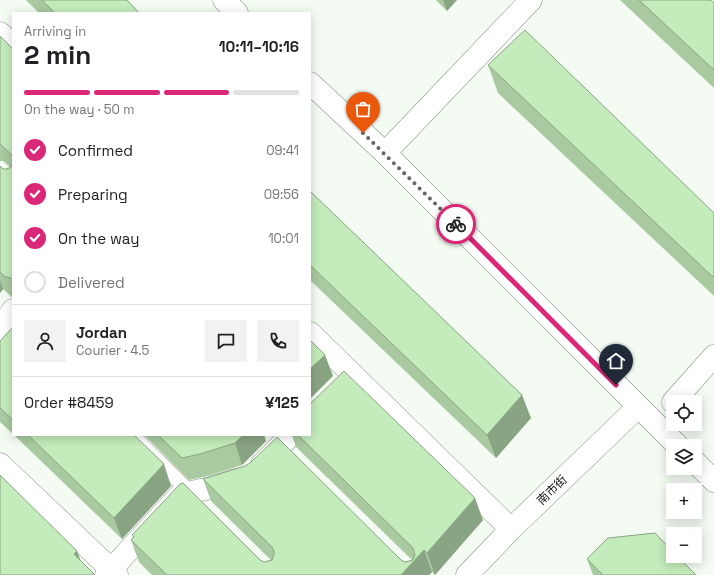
<!DOCTYPE html>
<meta charset="utf-8">
<style>
body{margin:0;font-family:"Space Grotesk","Noto Sans SC",sans-serif;background:#f2f2f2;color:#202124;height:100vh;display:flex;flex-direction:column;font-size:15px;white-space:nowrap}
*{box-sizing:border-box;margin:0}
p{font-size:13px;color:#757577}
.icon{flex:none;width:22px;height:22px;fill:none;stroke:currentColor;stroke-width:2;stroke-linecap:round;stroke-linejoin:round}
.map{position:relative;flex:1;overflow:hidden}
.sheet{position:absolute;left:12px;top:12px;width:299px;height:424px;display:flex;flex-direction:column;background:#fff;border-radius:0px;box-shadow:0 2px 10px #0003}
.sheet>*{flex:none}
.fabs{position:absolute;left:666px;top:395px;display:grid;gap:8px}
.fabs a{display:grid;place-items:center;width:36px;height:36px;border-radius:0px;background:#fff;box-shadow:0 2px 10px #0003;font-size:20px}
.pin{position:absolute;display:grid;place-items:center;width:34px;height:34px;color:#fff;margin:-41px -17px;border-radius:50% 50% 50% 0;rotate:-45deg;box-shadow:0 0 4px #0007}
.pin .icon{rotate:45deg}
.courier{position:absolute;display:grid;place-items:center;width:40px;height:40px;margin:-20px;border:3px solid #db2777;border-radius:50%;background:#fff;color:#222;box-shadow:0 1px 5px #0007}
.summary em{font-style:normal;font-weight:700}
.summary div{display:flex;flex-direction:column-reverse}
.summary{display:flex;align-items:center;justify-content:space-between;height:68px;padding:0 12px}
h1{font-size:26px;font-weight:700;line-height:30px}
.bar{display:grid;grid-template-columns:repeat(4,1fr);gap:6px 4px;align-content:center;height:48px;padding:0 12px}
.bar i{height:5px;border-radius:3px;background:#e0e0e0}
.bar .on{background:#db2777}
.bar p{grid-column:span 4}
.line{display:flex;align-items:center;gap:10px;padding:0 12px;border-top:1px solid #e0e0e0}
.line div{flex:1}
.round{display:grid;place-items:center;flex:none;width:42px;height:42px;border-radius:0px;background:#f2f2f2}
ol{padding:0 12px;list-style:none}
li{display:flex;align-items:center;gap:12px;height:44px}
li p{margin-inline-start:auto}
li .icon{padding:4px;border-radius:50%;background:#db2777;color:#fff;stroke-width:4}
li:last-child{color:#757577}
li i{width:22px;height:22px;border:2px solid #e0e0e0;border-radius:50%}
.map>svg:first-child{display:block}
.lines{fill:none;stroke-linecap:round;stroke-linejoin:round}
.service-casing{stroke:#8c928b;stroke-width:15}
.minor-casing{stroke:#8c928b;stroke-width:23}
.tertiary-casing{stroke:#8c928b;stroke-width:23}
.service{stroke:#fff;stroke-width:14}
.minor{stroke:#fff;stroke-width:22}
.tertiary{stroke:#fff;stroke-width:22}
.wall{fill:#a9caa1}
.shaded-wall{fill:#89a483}
.building{fill:#c4ebbb;stroke:#89a483}
.done{stroke:#646763;stroke-width:4;stroke-dasharray:0 7.2}
.route{stroke:#db2777;stroke-width:5}
.labels{text-anchor:middle;dominant-baseline:central;stroke-width:3;stroke-linejoin:round;paint-order:stroke}
.street-label{font-size:12px;fill:#161815;stroke:#fff}
</style>
<div class="map">
<svg width="714" height="575" viewBox="0 0 714 575">
<rect width="100%" height="100%" fill="#f4fbf3"/>
<g class="lines">
<defs>
<path id="service" d="M 132,435 L 194,496"/>
<path id="minor" d="M 0,33 L 13,45
M 385,153 L 531,0
M 0,329 L 13,310
M 310,333 L 511,529
M 673,402 L 714,356
M 0,464 L 117,575
M 262,464 L 291,435
M 106,575 L 181,494 L 211,488 L 235,480
M 467,575 L 511,529 L 638,407"/>
<path id="tertiary" d="M 224,0 L 237,13
M 310,83 L 385,153 L 678,446
M 695,462 L 714,481"/>
</defs>
<!-- service casing -->
<use href="#service" class="service-casing"/>
<!-- minor casing -->
<use href="#minor" class="minor-casing"/>
<!-- tertiary casing -->
<use href="#tertiary" class="tertiary-casing"/>
<!-- service -->
<use href="#service" class="service"/>
<!-- minor -->
<use href="#minor" class="minor"/>
<!-- tertiary -->
<use href="#tertiary" class="tertiary"/>
</g>
<!-- wall -->
<path class="wall" d="M 26,0 L 127,0 L 139,13 L 39,13 Z
M 436,0 L 457,0 L 447,11 Z
M 620,0 L 711,0 L 714,3 L 714,88 Z
M 0,36 L 13,49 L 13,298 L 3,289 L 0,293 L 0,166 L 3,169 L 7,169 L 10,167 L 3,161 L 0,161 Z
M 488,65 L 714,213 L 714,296 L 498,93 Z
M 310,191 L 531,418 L 496,458 L 310,280 Z
M 13,327 L 13,434 L 0,422 L 0,341 Z
M 14,435 L 134,435 L 171,486 L 122,539 Z
M 144,435 L 264,435 L 266,441 L 242,465 L 208,476 L 189,480 Z
M 292,435 L 310,435 L 483,520 L 435,575 L 432,572 L 429,575 L 152,575 L 139,562 L 131,540 L 133,537 L 132,535 L 260,560 L 264,562 L 271,560 L 211,501 L 203,479 L 405,562 L 412,560 L 296,447 Z
M 587,559 L 696,575 L 593,575 Z"/>
<!-- shaded-wall -->
<path class="shaded-wall" d="M 443,0 L 457,0 L 447,11 Z
M 0,280 L 3,289 L 0,293 Z
M 325,355 L 333,376 L 310,399 L 310,369 Z
M 522,395 L 531,418 L 496,458 L 487,435 Z
M 243,435 L 264,435 L 266,441 L 242,465 L 235,443 Z
M 164,464 L 171,486 L 122,539 L 114,518 Z
M 475,498 L 483,520 L 435,575 L 427,553 Z
M 424,550 L 432,572 L 429,575 L 401,575 Z
M 77,551 L 85,572 L 74,554 Z"/>
<!-- building -->
<path class="building" d="M 42,0 L 127,0 L 139,13 L 55,13 Z
M 639,0 L 711,0 L 714,3 L 714,70 Z
M 525,30 L 714,213 L 714,275 L 713,277 L 488,65 Z
M 0,36 L 13,49 L 13,158 L 11,154 L 0,144 Z
M 13,163 L 13,279 L 4,276 L 0,272 L 0,166 L 3,169 L 7,169 L 11,167 Z
M 310,191 L 522,395 L 487,435 L 310,265 Z
M 13,327 L 13,420 L 0,408 L 0,341 Z
M 310,340 L 325,355 L 310,369 Z
M 344,371 L 475,498 L 427,553 L 424,550 L 401,575 L 167,575 L 131,540 L 134,537 L 132,535 L 180,484 L 183,483 L 260,560 L 264,562 L 272,560 L 274,555 L 274,551 L 272,547 L 203,479 L 245,466 L 250,463 L 277,437 L 401,560 L 405,562 L 413,560 L 415,555 L 413,548 L 298,435 L 310,435 L 310,404 Z
M 28,435 L 134,435 L 164,464 L 114,518 Z
M 158,435 L 243,435 L 235,443 L 200,454 L 182,458 Z
M 0,475 L 77,551 L 74,554 L 95,575 L 0,575 Z
M 655,533 L 673,552 L 673,556 L 677,556 L 696,575 L 603,575 L 587,559 L 608,538 Z"/>
<g class="lines">
<!-- done -->
<path class="done" d="M 363,133 L 456,224"/>
<!-- route -->
<path class="route" d="M 456,224 L 616,385"/>
</g>
<g class="labels">
<!-- street labels -->
<g class="street-label">
<text transform="translate(552 490) rotate(-44)">南市街</text>
</g>
</g>
</svg>
<div class="fabs">
<a><svg class="icon" aria-label="locate" viewBox="0 0 24 24"><circle cx="12" cy="12" r="6"/><path d="M12 2v4M12 18v4M2 12h4M18 12h4"/></svg></a>
<a><svg class="icon" aria-label="layers" viewBox="0 0 24 24"><path d="M12 4l9 5-9 5-9-5zM3 14l9 5 9-5"/></svg></a>
<a>+</a>
<a>−</a>
</div>
<div class="pin" style="left:363px;top:133px;background:#ea580c"><svg class="icon" aria-label="bag" viewBox="0 0 24 24"><path d="M5 8h14l-1 12H6zM9 8a3 3 0 0 1 6 0"/></svg></div>
<div class="pin" style="left:616px;top:385px;background:#1f2937"><svg class="icon" aria-label="home" viewBox="0 0 24 24"><path d="M3 11l9-7 9 7M6 9v11h12V9"/></svg></div>
<div class="courier" style="left:456px;top:224px"><svg class="icon" aria-label="bike" viewBox="0 0 24 24"><circle cx="6" cy="16" r="4"/><circle cx="18" cy="16" r="4"/><path d="M6 16l4-8h5l3 8M10 8l3 8H6M13 5h3"/></svg></div>
<section class="sheet">
<div class="summary"><div><h1>2 min</h1><p>Arriving in</p></div><em>10:11–10:16</em></div>
<div class="bar"><i class="on"></i><i class="on"></i><i class="on"></i><i></i><p>On the way · 50 m</p></div>
<ol>
<li><svg class="icon" aria-label="check" viewBox="0 0 24 24"><path d="M5 12l5 5 9-10"/></svg>Confirmed<p>09:41</p></li>
<li><svg class="icon" aria-label="check" viewBox="0 0 24 24"><path d="M5 12l5 5 9-10"/></svg>Preparing<p>09:56</p></li>
<li><svg class="icon" aria-label="check" viewBox="0 0 24 24"><path d="M5 12l5 5 9-10"/></svg>On the way<p>10:01</p></li>
<li><i></i>Delivered</li>
</ol>
<div class="line" style="height:72px"><a class="round"><svg class="icon" aria-label="person" viewBox="0 0 24 24"><circle cx="12" cy="8" r="4"/><path d="M4 21q1-7 8-7t8 7"/></svg></a><div><b>Jordan</b><p>Courier · 4.5</p></div><a class="round"><svg class="icon" aria-label="chat" viewBox="0 0 24 24"><path d="M4 5h16v11H9l-5 4z"/></svg></a><a class="round"><svg class="icon" aria-label="phone" viewBox="0 0 24 24"><path d="M5 4h4l2 5-3 2q2 4 5 5l2-3 5 2v4C11 20 4 13 5 4z"/></svg></a></div>
<div class="line" style="height:52px"><div>Order #8459</div><b>¥125</b></div>
</section>
</div>
